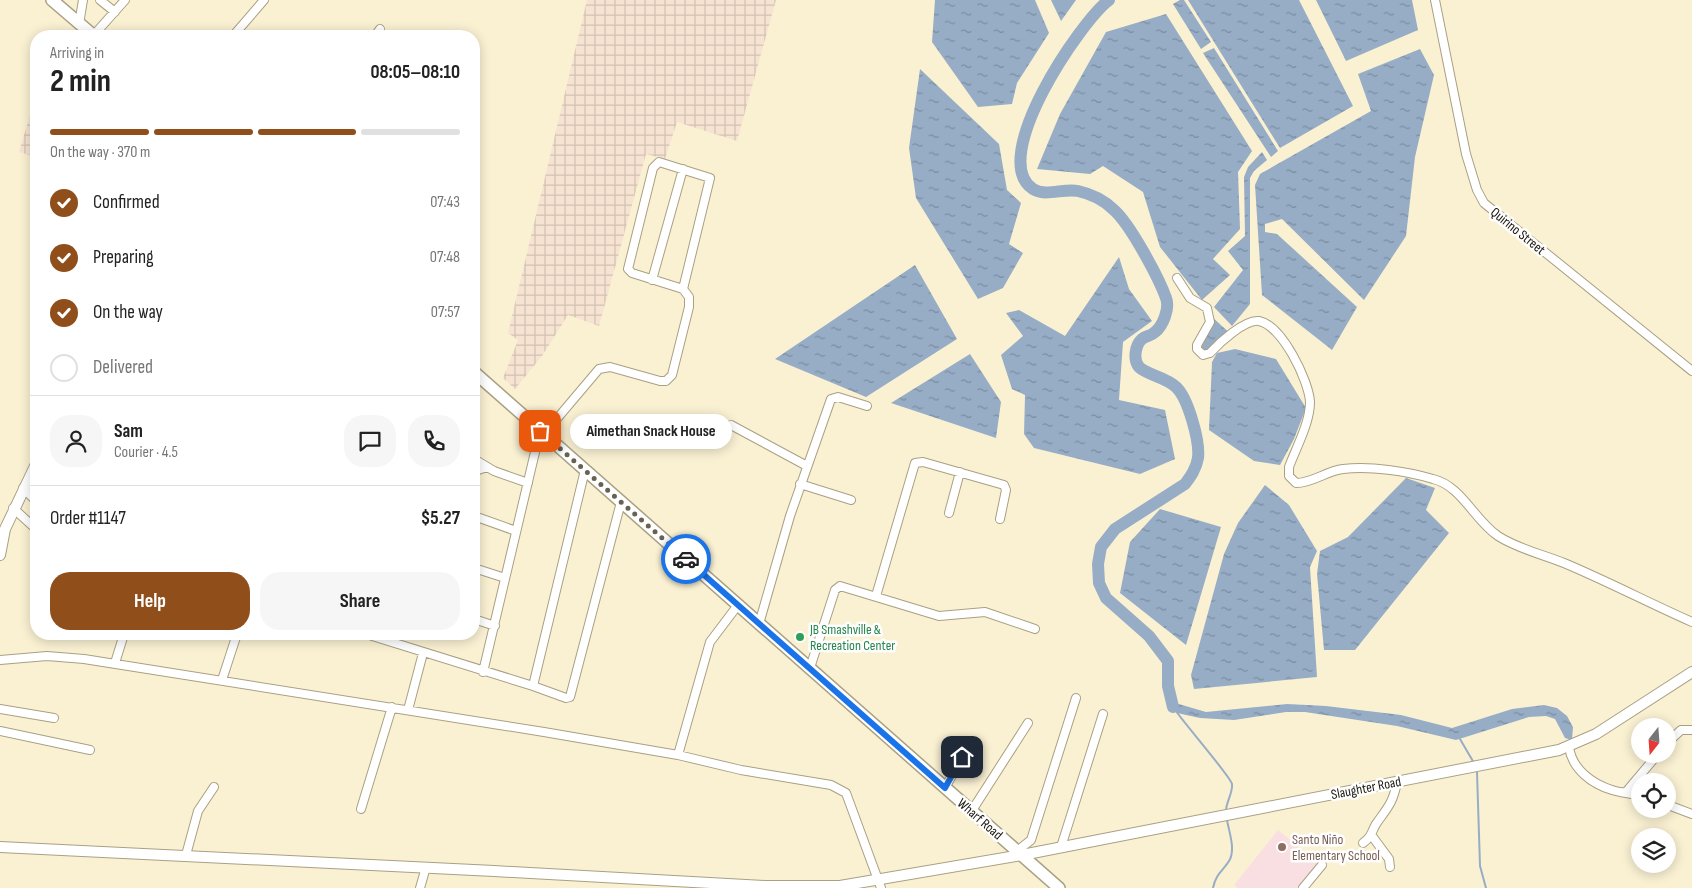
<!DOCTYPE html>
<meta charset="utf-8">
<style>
body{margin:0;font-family:"Sofia Sans Condensed",sans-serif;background:#f6f6f6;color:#222;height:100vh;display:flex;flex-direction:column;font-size:19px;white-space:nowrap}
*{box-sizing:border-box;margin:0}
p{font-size:16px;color:#767676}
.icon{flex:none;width:28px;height:28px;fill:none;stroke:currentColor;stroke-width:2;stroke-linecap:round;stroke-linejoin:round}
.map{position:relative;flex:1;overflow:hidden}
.details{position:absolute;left:30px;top:30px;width:450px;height:610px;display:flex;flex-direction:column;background:#fff;border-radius:20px;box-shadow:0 2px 12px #0003}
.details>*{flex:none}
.needle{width:32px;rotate:197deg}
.tools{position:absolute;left:1631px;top:718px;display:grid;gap:10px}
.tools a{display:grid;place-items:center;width:45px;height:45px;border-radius:50%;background:#fff;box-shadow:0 2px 12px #0003;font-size:25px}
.pin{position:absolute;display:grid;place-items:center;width:42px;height:42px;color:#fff;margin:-21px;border-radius:10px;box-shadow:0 2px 8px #0006}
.courier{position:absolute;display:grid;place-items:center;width:50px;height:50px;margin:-25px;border:4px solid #1a73e8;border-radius:50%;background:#fff;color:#222;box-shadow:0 1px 6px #0007}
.bubble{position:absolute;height:35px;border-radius:18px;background:#fff;box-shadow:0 2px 12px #0003;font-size:16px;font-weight:700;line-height:35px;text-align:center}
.overview em{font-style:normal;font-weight:700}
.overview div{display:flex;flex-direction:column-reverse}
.overview{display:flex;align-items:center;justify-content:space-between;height:85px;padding:0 20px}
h1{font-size:32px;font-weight:700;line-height:38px}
.bar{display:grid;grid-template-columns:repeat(4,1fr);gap:8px 5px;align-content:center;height:60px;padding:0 20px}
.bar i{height:6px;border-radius:4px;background:#e0e0e0}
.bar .active{background:#8f4e1a}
.bar p{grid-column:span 4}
.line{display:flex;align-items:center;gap:12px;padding:0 20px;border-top:1px solid #e0e0e0}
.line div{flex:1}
.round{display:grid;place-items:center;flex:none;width:52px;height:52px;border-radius:20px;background:#f6f6f6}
ol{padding:0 20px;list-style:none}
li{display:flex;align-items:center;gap:15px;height:55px}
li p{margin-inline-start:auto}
li .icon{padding:5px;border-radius:50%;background:#8f4e1a;color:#fff;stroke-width:4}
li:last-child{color:#767676}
li i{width:28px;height:28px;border:2px solid #e0e0e0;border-radius:50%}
.button{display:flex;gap:10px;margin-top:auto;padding:10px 20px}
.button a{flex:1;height:58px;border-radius:20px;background:#8f4e1a;color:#fff;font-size:20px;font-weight:700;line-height:58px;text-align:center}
.button a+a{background:#f6f6f6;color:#222}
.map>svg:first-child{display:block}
.industrial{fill:url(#industrial-grid)}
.education{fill:#fadfe2}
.water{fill:url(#water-ripples)}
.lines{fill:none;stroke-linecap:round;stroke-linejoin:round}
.stream{stroke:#97adc6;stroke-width:2}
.river{stroke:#97adc6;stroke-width:12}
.minor-casing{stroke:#a9a084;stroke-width:10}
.tertiary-casing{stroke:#a9a084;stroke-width:12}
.secondary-casing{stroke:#a9a084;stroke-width:14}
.minor{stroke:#fff;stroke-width:8}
.tertiary{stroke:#fff;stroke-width:10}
.secondary{stroke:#fff;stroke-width:11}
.done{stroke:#686251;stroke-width:5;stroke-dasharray:0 9}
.route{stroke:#1a73e8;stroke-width:6}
.leisure-dot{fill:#2e9e5b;stroke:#fefefe;stroke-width:2}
.education-dot{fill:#8d6e63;stroke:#fefefe;stroke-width:2}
.labels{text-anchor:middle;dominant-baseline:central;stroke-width:5;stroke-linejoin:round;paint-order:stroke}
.street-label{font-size:14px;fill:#19150b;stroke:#fefefe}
.leisure-label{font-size:14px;fill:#27864d;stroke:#fefefe;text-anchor:start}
.education-label{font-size:14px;fill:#785e54;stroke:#fefefe;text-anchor:start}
</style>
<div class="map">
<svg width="1692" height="888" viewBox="0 0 1692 888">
<defs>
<pattern id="industrial-grid" width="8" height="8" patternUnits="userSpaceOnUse" patternTransform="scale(1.25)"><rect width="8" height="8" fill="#f6e3d2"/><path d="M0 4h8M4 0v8" fill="none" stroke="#d2c2b3"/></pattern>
<pattern id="water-ripples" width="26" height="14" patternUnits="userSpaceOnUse" patternTransform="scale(1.25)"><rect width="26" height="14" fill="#97adc6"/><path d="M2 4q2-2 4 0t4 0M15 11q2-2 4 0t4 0" fill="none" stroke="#7a8c9f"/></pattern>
</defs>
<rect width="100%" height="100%" fill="#faf1d3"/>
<!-- industrial -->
<path class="industrial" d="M 587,0 L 776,0 L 737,141 L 677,122 L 665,159 L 646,154 L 599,326 L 568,315 L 542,356 L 515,389 L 503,378 L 518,340 L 508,333 Z
M 36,95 L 36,157 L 19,152 Z"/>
<!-- education -->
<path class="education" d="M 1278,830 L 1320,864 L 1301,888 L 1238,888 L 1234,885 Z"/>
<!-- water -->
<path class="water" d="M 935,0 L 1035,0 L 1049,33 L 1017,83 L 1012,104 L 978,107 L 932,42 Z
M 1051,0 L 1076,0 L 1061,21 Z
M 1180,0 L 1184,0 L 1211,42 L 1201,49 L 1173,4 Z
M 1188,0 L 1299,0 L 1353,106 L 1280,148 Z
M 1316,0 L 1412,0 L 1418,30 L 1346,61 Z
M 1166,14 L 1252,151 L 1238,172 L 1240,229 L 1213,259 L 1230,275 L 1202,300 L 1160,247 L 1143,192 L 1103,166 L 1090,174 L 1037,169 L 1060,114 L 1106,32 Z
M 1214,48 L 1278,151 L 1271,157 L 1203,53 Z
M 1420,49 L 1434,75 L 1415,157 L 1406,236 L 1364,300 L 1282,219 L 1265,224 L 1265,232 L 1277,234 L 1357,307 L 1332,350 L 1262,295 L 1255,185 L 1260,174 L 1371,111 L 1358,74 Z
M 920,69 L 999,144 L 1007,190 L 1021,203 L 1009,244 L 1023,253 L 1003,288 L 978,299 L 916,198 L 909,148 Z
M 1262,152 L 1267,160 L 1254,171 L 1250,178 L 1250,304 L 1232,326 L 1214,307 L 1243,270 L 1228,251 L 1245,236 L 1244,177 L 1248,167 Z
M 1119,257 L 1129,289 L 1152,321 L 1123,342 L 1119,400 L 1165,410 L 1175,459 L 1140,474 L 1034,448 L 1024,434 L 1025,395 L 1012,389 L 1001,355 L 1023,336 L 1006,313 L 1019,310 L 1065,336 Z
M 915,265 L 957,339 L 866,397 L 775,359 Z
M 1211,316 L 1234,337 L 1219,344 L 1209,354 L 1200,350 L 1208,333 Z
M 1235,349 L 1276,359 L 1306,408 L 1294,439 L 1280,465 L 1254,461 L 1209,430 L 1212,362 L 1217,353 Z
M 970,354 L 1001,402 L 996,438 L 891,403 Z
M 1406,478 L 1435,488 L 1426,510 L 1449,533 L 1355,650 L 1324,650 L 1317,574 L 1320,551 L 1348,537 Z
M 1265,485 L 1289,505 L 1317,551 L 1310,567 L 1317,677 L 1194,689 L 1191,675 L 1224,554 L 1238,523 Z
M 1160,509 L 1221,527 L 1186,645 L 1120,593 L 1130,542 Z
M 1172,702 L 1206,712 L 1287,704 L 1326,706 L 1401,715 L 1452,728 L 1512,709 L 1544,705 L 1557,708 L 1567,716 L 1573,727 L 1572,740 L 1565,738 L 1555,719 L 1546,716 L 1529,717 L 1456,740 L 1397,726 L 1305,712 L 1286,712 L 1234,720 L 1200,718 L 1177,713 Z"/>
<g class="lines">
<!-- stream -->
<path class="stream" d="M 1173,707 C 1182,721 1231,777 1232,784 C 1233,793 1226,802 1226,811
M 1460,739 L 1474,763
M 1477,772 L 1480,866 L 1486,888
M 1213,888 C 1216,873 1223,871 1229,861 C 1236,850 1229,832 1227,820"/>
<!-- river -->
<path class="river" d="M 1109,0 C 1080,22 987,159 1033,189 C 1045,197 1064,188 1078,191 C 1092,194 1104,200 1114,210 C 1130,224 1159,278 1166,298 C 1170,308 1163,326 1155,332 C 1151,336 1146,336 1142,339 C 1135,345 1133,360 1139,367 C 1147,375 1166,377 1176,387 C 1188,398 1200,441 1198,458 C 1196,469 1191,476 1185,484 L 1115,529 L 1101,547 L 1098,564 L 1099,583 L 1106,598 L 1149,636 L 1168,661 L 1168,686 L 1173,707"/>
<defs>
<path id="minor" d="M 100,0 L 115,12
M 1435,0 L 1466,154 L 1477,190 L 1484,203 L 1692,371
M 79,24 L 83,0
M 93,36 L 125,0
M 233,36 L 264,0
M 375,36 L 380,29
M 1177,278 L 1190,298 L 1207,308 L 1210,322 L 1197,345 L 1197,349 L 1203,355 L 1210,353 C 1219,343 1245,319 1259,321 C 1282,325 1309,381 1310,402 C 1310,423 1296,448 1289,467 L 1289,476 L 1296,483 C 1313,483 1326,471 1343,469 C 1371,466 1406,471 1433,479 C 1462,486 1474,520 1498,536 C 1518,549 1542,554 1564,563 C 1607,581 1649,603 1692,622
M 652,280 L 683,169
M 731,425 L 807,466
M 544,434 L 599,369 L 610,367 L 660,381 L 666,381 L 672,375 L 689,307 L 689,297 L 683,289 L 632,273 L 628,269 L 653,168 L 659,162 L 710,178 L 683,289
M 474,459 L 494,471 L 528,483
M 585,470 L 533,686 L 566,698 L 570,697 L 621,502
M 474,475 L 478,470 L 487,467
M 800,484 L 851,500
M 23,488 L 36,501
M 13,508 L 36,529
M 949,513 L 960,472
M 474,516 L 516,531
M 474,568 L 505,578
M 876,596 L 915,463 L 923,462 L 1004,485 L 1006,490 L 1000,519
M 474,619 L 495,626
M 759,624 L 790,516 L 831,399 L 838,397 L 867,406
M 369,635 L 533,686
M 0,660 L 47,656 L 84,659 L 544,732 L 678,755 L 741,770 L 831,785 L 846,793 L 881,888
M 115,663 L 124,634
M 810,668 L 835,590 L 840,586 L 939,616 L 985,612 L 1035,629
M 483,672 L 540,431
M 222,680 L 237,634
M 0,709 L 54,718
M 408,710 L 423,653
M 0,731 L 90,750
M 1668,742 L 1681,730 L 1692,730
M 1569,747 C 1572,769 1592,784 1612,790 C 1621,793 1631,793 1640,796
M 678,755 L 710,642 L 738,605
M 945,788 L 971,741
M 1626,792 L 1658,754
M 1668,805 L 1692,814
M 361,809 L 392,707
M 971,812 L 1028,723
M 1372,836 L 1389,859 L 1390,867
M 1363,843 C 1372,836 1371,833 1376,824 C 1388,807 1393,803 1397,782
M 1061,847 L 1103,714
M 1017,851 L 1031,840 L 1076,698
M 186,855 L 198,811 L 214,787
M 420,888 L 426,867
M 1303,888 L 1322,865"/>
<path id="tertiary" d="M 0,555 L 5,529 L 36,464
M 0,847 L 494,871 L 765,886 L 840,886 L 1022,855 L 1559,750 L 1596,734 L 1692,672"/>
<path id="secondary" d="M 52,0 L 94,36
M 474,372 L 1059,888"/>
</defs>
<!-- minor casing -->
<use href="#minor" class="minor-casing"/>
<!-- tertiary casing -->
<use href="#tertiary" class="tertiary-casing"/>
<!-- secondary casing -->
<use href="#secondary" class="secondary-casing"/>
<!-- minor -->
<use href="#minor" class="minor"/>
<!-- tertiary -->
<use href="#tertiary" class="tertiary"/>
<!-- secondary -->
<use href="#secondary" class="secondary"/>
</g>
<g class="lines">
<!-- done -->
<path class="done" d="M 540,431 L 686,559"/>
<!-- route -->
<path class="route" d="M 686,559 L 945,788 L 962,757"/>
</g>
<!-- markers -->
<circle class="leisure-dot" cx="800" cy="637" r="5"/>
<circle class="education-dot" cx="1282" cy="847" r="5"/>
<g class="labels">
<!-- street labels -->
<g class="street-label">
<text transform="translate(1518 231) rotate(39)">Quirino Street</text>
<text transform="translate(1366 788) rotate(-11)">Slaughter Road</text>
<text transform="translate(980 819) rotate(41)">Wharf Road</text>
</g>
<!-- leisure labels -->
<g class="leisure-label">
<text x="810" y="629">JB Smashville &amp;<tspan x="810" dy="16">Recreation Center</tspan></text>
</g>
<!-- education labels -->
<g class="education-label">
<text x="1292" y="839">Santo Niño<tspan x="1292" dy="16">Elementary School</tspan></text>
</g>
</g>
</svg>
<div class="tools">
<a><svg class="needle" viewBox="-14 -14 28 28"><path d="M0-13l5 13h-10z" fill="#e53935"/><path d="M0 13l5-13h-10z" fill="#767676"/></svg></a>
<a><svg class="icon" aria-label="locate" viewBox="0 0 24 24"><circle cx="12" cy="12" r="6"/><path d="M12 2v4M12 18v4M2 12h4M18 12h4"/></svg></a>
<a><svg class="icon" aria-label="layers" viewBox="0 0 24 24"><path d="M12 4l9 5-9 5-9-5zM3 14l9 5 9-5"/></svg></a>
</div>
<div class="pin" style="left:540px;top:431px;background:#ea580c"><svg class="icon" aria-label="bag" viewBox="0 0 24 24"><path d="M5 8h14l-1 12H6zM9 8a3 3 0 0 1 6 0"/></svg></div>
<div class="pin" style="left:962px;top:757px;background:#1f2937"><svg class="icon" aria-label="home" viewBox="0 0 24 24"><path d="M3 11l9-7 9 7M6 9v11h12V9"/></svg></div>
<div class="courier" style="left:686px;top:559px"><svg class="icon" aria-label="car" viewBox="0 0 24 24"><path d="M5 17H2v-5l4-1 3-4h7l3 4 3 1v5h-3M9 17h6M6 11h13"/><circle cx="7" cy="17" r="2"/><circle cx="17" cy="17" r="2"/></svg></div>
<div class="bubble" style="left:570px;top:414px;width:162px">Aimethan Snack House</div>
<section class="details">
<div class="overview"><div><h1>2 min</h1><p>Arriving in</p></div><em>08:05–08:10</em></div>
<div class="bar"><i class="active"></i><i class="active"></i><i class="active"></i><i></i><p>On the way · 370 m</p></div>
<ol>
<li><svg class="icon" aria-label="check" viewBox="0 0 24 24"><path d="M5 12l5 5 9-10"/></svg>Confirmed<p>07:43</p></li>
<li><svg class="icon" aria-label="check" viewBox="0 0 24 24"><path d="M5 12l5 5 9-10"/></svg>Preparing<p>07:48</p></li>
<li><svg class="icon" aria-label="check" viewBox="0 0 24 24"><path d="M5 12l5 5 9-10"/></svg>On the way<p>07:57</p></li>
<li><i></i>Delivered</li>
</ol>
<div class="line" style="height:90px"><a class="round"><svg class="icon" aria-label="person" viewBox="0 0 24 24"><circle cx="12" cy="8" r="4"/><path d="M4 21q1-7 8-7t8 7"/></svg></a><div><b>Sam</b><p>Courier · 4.5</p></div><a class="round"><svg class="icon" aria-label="chat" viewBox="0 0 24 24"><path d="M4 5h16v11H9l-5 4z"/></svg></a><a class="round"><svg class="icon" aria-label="phone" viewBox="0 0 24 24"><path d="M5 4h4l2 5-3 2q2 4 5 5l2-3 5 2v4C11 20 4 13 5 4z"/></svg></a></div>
<div class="line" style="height:65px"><div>Order #1147</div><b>$5.27</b></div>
<div class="button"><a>Help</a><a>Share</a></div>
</section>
</div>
